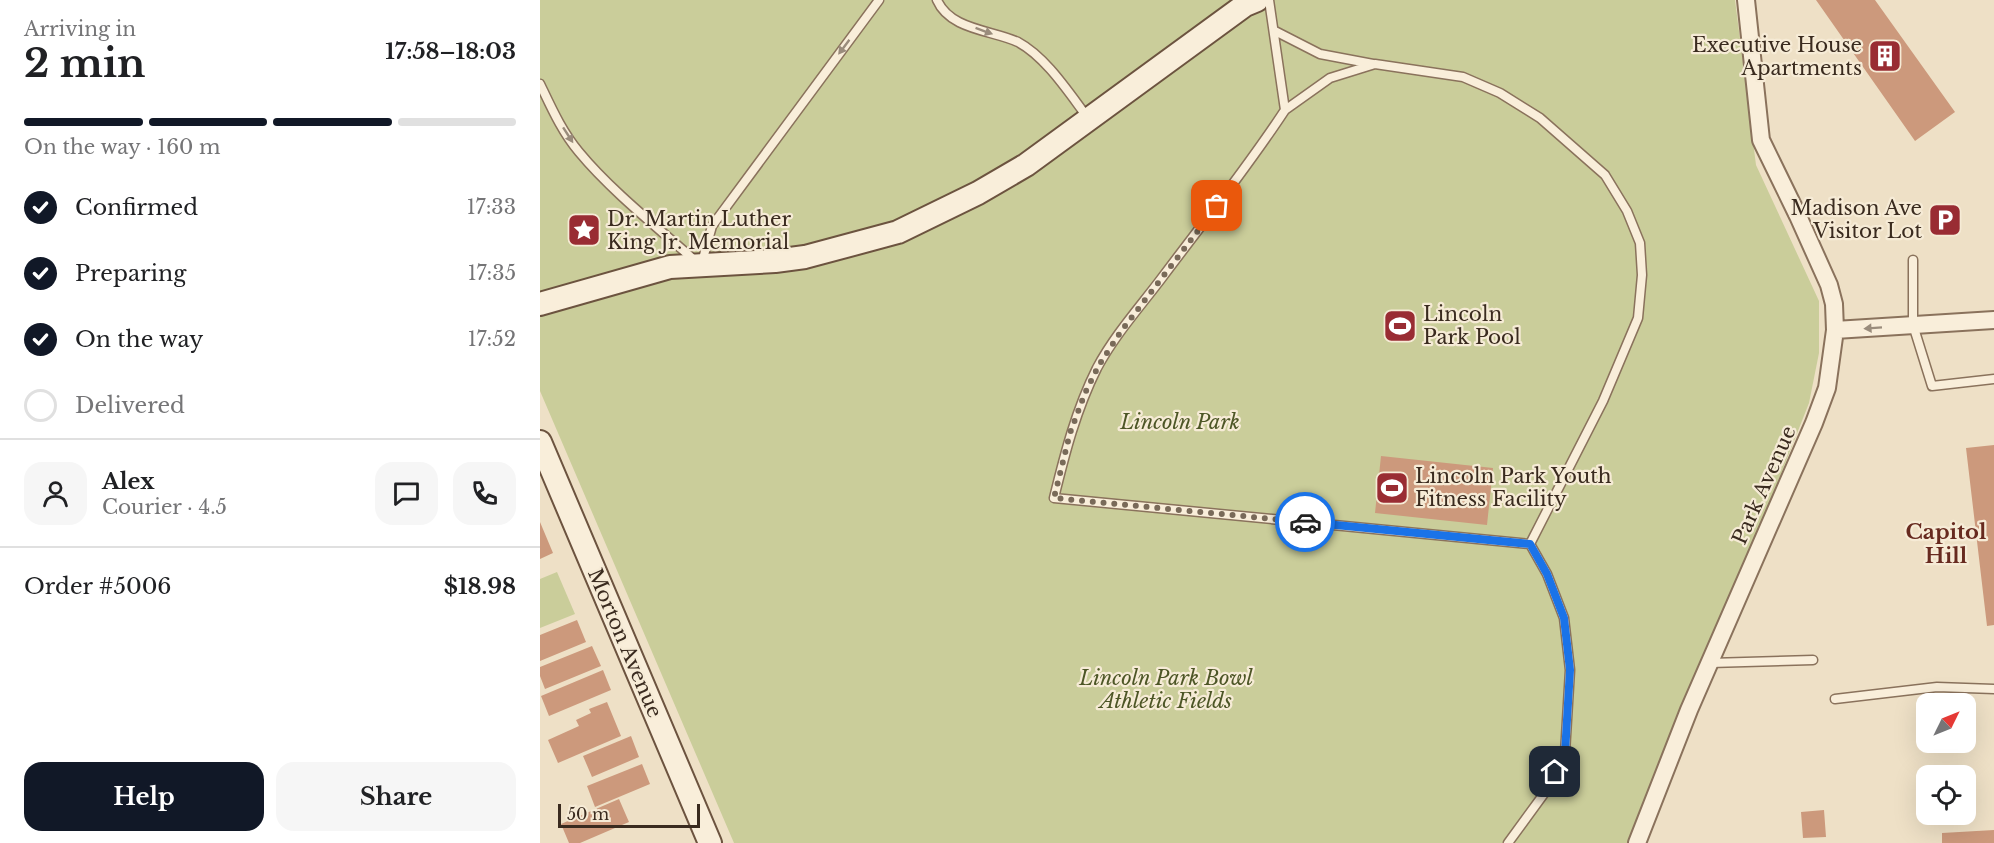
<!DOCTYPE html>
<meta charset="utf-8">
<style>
body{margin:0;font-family:"Libre Baskerville",serif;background:#f6f6f6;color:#202124;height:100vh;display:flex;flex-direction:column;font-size:22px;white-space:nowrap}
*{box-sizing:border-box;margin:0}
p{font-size:20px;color:#757577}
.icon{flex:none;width:33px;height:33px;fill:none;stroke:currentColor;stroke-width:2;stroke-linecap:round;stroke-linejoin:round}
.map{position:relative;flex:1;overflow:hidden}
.panel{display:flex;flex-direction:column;background:#fff;width:540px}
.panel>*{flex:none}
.needle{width:39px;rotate:47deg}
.buttons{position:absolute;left:1376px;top:693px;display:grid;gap:12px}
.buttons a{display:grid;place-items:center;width:60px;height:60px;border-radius:12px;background:#fff;box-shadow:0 6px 24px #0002;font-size:30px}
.scale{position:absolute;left:18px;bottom:15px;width:142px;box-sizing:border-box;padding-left:6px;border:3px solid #3a2b1f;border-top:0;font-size:16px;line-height:21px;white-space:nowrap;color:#3a2b1f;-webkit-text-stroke:4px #f6ebd6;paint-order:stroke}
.pin{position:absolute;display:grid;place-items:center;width:51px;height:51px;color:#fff;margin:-26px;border-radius:12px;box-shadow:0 3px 9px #0006}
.courier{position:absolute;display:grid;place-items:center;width:60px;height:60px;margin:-30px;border:4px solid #1a73e8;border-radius:50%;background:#fff;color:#222;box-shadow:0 2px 8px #0007}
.summary em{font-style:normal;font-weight:800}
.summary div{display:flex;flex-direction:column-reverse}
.summary{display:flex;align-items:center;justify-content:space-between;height:102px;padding:0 24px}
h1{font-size:39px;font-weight:800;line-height:45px}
.bar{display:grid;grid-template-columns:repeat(4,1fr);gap:9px 6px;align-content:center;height:72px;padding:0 24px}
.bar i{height:8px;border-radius:4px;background:#e0e0e0}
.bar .active{background:#111827}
.bar p{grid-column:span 4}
.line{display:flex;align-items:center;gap:15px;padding:0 24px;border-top:2px solid #e0e0e0}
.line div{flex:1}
.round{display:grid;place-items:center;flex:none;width:63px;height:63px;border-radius:18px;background:#f6f6f6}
ol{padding:0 24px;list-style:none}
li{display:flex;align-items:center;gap:18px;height:66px}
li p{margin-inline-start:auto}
li .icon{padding:6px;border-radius:50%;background:#111827;color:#fff;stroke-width:4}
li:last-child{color:#757577}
li i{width:33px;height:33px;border:3px solid #e0e0e0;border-radius:50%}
.action{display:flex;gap:12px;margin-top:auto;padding:12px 24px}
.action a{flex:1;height:69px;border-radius:18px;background:#111827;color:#fff;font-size:24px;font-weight:800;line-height:69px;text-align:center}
.action a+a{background:#f6f6f6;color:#202124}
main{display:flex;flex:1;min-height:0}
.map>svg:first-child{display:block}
.green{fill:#cacd9a}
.building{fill:#cc997c}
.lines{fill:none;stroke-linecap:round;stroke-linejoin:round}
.lane-casing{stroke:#8a725c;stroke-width:11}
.street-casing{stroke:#8a725c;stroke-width:20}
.secondary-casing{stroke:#6c533f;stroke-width:26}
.lane{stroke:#f9eeda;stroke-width:8}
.street{stroke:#f9eeda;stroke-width:16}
.secondary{stroke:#f9eeda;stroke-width:22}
.oneway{fill:#9a8c7c}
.done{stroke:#796a59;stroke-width:6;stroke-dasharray:0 10.8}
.route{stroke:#1a73e8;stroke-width:8}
.labels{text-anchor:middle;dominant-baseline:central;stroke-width:4.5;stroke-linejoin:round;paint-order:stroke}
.poi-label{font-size:20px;fill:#3a2b1f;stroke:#f6ebd6;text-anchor:start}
.park-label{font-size:20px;font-style:italic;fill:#4d5626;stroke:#f6ebd6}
.street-label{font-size:20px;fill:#3a2b1f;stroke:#f6ebd6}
.neighbourhood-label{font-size:21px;font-weight:bold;fill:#672a1f;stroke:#f6ebd6}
</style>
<main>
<section class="panel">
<div class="summary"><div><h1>2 min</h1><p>Arriving in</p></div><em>17:58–18:03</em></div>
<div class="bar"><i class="active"></i><i class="active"></i><i class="active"></i><i></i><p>On the way · 160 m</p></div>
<ol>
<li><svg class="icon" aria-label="check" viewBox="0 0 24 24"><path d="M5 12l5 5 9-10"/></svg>Confirmed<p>17:33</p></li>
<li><svg class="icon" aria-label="check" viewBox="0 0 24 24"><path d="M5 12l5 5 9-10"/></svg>Preparing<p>17:35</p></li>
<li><svg class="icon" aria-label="check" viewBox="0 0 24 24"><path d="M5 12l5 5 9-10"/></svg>On the way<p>17:52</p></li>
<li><i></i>Delivered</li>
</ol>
<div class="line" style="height:108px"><a class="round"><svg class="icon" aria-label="person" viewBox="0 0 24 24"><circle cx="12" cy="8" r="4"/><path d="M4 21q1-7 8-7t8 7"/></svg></a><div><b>Alex</b><p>Courier · 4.5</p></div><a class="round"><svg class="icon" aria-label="chat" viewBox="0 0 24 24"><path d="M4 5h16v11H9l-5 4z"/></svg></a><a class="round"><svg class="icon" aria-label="phone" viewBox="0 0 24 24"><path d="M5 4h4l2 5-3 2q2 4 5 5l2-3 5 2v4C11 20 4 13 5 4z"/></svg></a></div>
<div class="line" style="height:78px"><div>Order #5006</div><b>$18.98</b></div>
<div class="action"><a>Help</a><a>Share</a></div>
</section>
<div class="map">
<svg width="1454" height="843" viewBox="0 0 1454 843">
<rect width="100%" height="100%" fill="#eee0c6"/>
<!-- green -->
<path class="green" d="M 0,0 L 1195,0 L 1216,165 L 1279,301 L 1279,353 L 1269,403 L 1239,479 L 1089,843 L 194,843 L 0,391 Z
M 17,572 L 35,614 L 0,628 L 0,579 Z"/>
<!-- building -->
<path class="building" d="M 1276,0 L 1335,0 L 1415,112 L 1375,141 Z
M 1454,445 L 1454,625 L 1447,626 L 1426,448 Z
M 841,456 L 953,468 L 947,525 L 835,513 Z
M 0,522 L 13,553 L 0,559 Z
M 37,620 L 46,642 L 0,661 L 0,635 Z
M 52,646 L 61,666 L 5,689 L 0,676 L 0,667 Z
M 63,670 L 71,690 L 9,716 L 1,696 Z
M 67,702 L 81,736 L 18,763 L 8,740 L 39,726 L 36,720 L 51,713 L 49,709 Z
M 91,736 L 99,757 L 52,777 L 43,756 Z
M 102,764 L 110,784 L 55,807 L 47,786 Z
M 79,799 L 89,822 L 40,843 L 29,843 L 21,824 Z
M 1284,810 L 1286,837 L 1263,838 L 1261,812 Z
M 1454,830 L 1454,843 L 1402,843 L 1402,833 Z"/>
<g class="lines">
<defs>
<path id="lane" d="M 397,0 C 410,30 452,30 478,42 C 506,57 529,93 548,118
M 729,0 L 745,110 C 707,168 663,223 621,279 C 599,308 574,336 557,368 C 536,410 525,453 514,498 L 990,544
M 735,31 L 780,54 L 833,64
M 0,84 C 11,107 22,132 39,152 C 72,192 122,231 161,266 L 172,226 L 339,0
M 745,110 L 790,78 L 835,64 L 923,77 L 960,93 L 1000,118 L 1065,175 L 1087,211 L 1100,243 L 1102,275 L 1098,318 L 1063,401 L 990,544 L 1007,574 L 1024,618 L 1030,670 L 1025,753 L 1006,791 L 968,843
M 1373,260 L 1373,325 L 1392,386 L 1454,379
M 1170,663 L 1273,660
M 1295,699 L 1397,687 L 1454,689"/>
<path id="street" d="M 1295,330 L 1454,320
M 1097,843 L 1149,710 L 1274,423 L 1287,388 L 1295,330 L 1294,304 L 1289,285 L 1258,216 L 1221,140 L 1206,0"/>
<path id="secondary" d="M 0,304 L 130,267 L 235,261 L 265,257 L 358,232 L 438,193 L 486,165 L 705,5 L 717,0
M 0,442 L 170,843"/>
</defs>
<!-- lane casing -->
<use href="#lane" class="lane-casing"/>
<!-- street casing -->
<use href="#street" class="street-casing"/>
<!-- secondary casing -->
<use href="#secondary" class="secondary-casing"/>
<!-- lane -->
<use href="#lane" class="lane"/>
<!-- street -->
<use href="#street" class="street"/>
<!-- secondary -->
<use href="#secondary" class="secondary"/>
</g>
<!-- one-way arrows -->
<defs><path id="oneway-solid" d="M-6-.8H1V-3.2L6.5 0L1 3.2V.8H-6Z" transform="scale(1.5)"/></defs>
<g class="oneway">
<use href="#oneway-solid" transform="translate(444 31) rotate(20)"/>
<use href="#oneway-solid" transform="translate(304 47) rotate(127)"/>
<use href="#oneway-solid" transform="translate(28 135) rotate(57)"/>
<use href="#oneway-solid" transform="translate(1333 328) rotate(176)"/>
</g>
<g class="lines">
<!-- done -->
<path class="done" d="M 677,206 L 582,330 L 559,365 L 545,393 L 530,433 L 514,498 L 765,522"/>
<!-- route -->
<path class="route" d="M 765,522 L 990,544 L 1007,574 L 1024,618 L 1030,670 L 1025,753 L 1015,772"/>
</g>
<!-- icons -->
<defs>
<symbol id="building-square" viewBox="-11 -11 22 22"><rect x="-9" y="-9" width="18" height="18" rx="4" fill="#992c33" stroke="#f6ebd6"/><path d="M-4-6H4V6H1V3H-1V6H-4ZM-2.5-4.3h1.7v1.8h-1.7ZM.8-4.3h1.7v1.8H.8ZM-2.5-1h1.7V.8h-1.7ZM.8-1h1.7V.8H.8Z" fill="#fff"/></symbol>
<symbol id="parking-square" viewBox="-11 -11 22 22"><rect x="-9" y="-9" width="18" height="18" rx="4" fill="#992c33" stroke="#f6ebd6"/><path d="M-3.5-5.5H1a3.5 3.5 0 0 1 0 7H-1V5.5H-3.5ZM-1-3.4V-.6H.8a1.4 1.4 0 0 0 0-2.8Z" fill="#fff"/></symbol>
<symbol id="sight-square" viewBox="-11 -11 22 22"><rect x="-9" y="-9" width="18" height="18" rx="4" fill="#992c33" stroke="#f6ebd6"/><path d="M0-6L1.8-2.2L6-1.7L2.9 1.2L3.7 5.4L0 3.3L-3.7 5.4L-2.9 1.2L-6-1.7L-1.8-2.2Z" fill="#fff"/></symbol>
<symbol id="stadium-square" viewBox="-11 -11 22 22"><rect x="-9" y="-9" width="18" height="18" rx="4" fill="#992c33" stroke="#f6ebd6"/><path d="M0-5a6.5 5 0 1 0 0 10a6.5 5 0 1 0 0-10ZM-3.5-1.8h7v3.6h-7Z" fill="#fff"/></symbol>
</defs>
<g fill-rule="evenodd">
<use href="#building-square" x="1326" y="37" width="38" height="38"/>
<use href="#parking-square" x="1386" y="201" width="38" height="38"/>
<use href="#sight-square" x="25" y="211" width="38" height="38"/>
<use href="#stadium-square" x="841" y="307" width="38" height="38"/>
<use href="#stadium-square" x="833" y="469" width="38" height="38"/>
</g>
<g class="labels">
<!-- poi labels -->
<g class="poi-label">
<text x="1322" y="45" text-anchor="end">Executive House<tspan x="1322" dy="23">Apartments</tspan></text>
<text x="1382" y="208" text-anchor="end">Madison Ave<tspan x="1382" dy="23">Visitor Lot</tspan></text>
<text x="67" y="219">Dr. Martin Luther<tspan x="67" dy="23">King Jr. Memorial</tspan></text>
<text x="883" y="314">Lincoln<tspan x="883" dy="23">Park Pool</tspan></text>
<text x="875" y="476">Lincoln Park Youth<tspan x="875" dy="23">Fitness Facility</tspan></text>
</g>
<!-- park labels -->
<g class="park-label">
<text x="640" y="422">Lincoln Park</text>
<text x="626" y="678">Lincoln Park Bowl<tspan x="626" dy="23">Athletic Fields</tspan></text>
</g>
<!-- street labels -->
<g class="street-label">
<text transform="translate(1224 485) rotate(-66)">Park Avenue</text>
<text transform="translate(85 643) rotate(67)">Morton Avenue</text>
</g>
<!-- neighbourhood labels -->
<g class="neighbourhood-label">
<text x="1406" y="532">Capitol<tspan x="1406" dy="24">Hill</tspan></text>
</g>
</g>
</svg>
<div class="buttons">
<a><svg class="needle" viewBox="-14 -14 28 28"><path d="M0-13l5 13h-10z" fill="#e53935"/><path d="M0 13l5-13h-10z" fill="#757577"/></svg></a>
<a><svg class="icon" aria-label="locate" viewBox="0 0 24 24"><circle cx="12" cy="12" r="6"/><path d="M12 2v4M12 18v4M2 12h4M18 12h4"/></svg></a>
</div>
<div class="scale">50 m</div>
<div class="pin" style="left:677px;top:206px;background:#ea580c"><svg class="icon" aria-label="bag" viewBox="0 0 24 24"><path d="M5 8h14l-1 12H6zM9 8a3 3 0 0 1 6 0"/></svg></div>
<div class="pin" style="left:1015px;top:772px;background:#1f2937"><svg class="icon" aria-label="home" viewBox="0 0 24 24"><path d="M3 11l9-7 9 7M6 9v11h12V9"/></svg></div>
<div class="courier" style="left:765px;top:522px"><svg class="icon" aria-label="car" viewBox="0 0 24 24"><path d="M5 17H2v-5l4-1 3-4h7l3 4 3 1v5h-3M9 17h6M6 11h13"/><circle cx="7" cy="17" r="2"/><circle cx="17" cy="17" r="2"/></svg></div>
</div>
</main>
